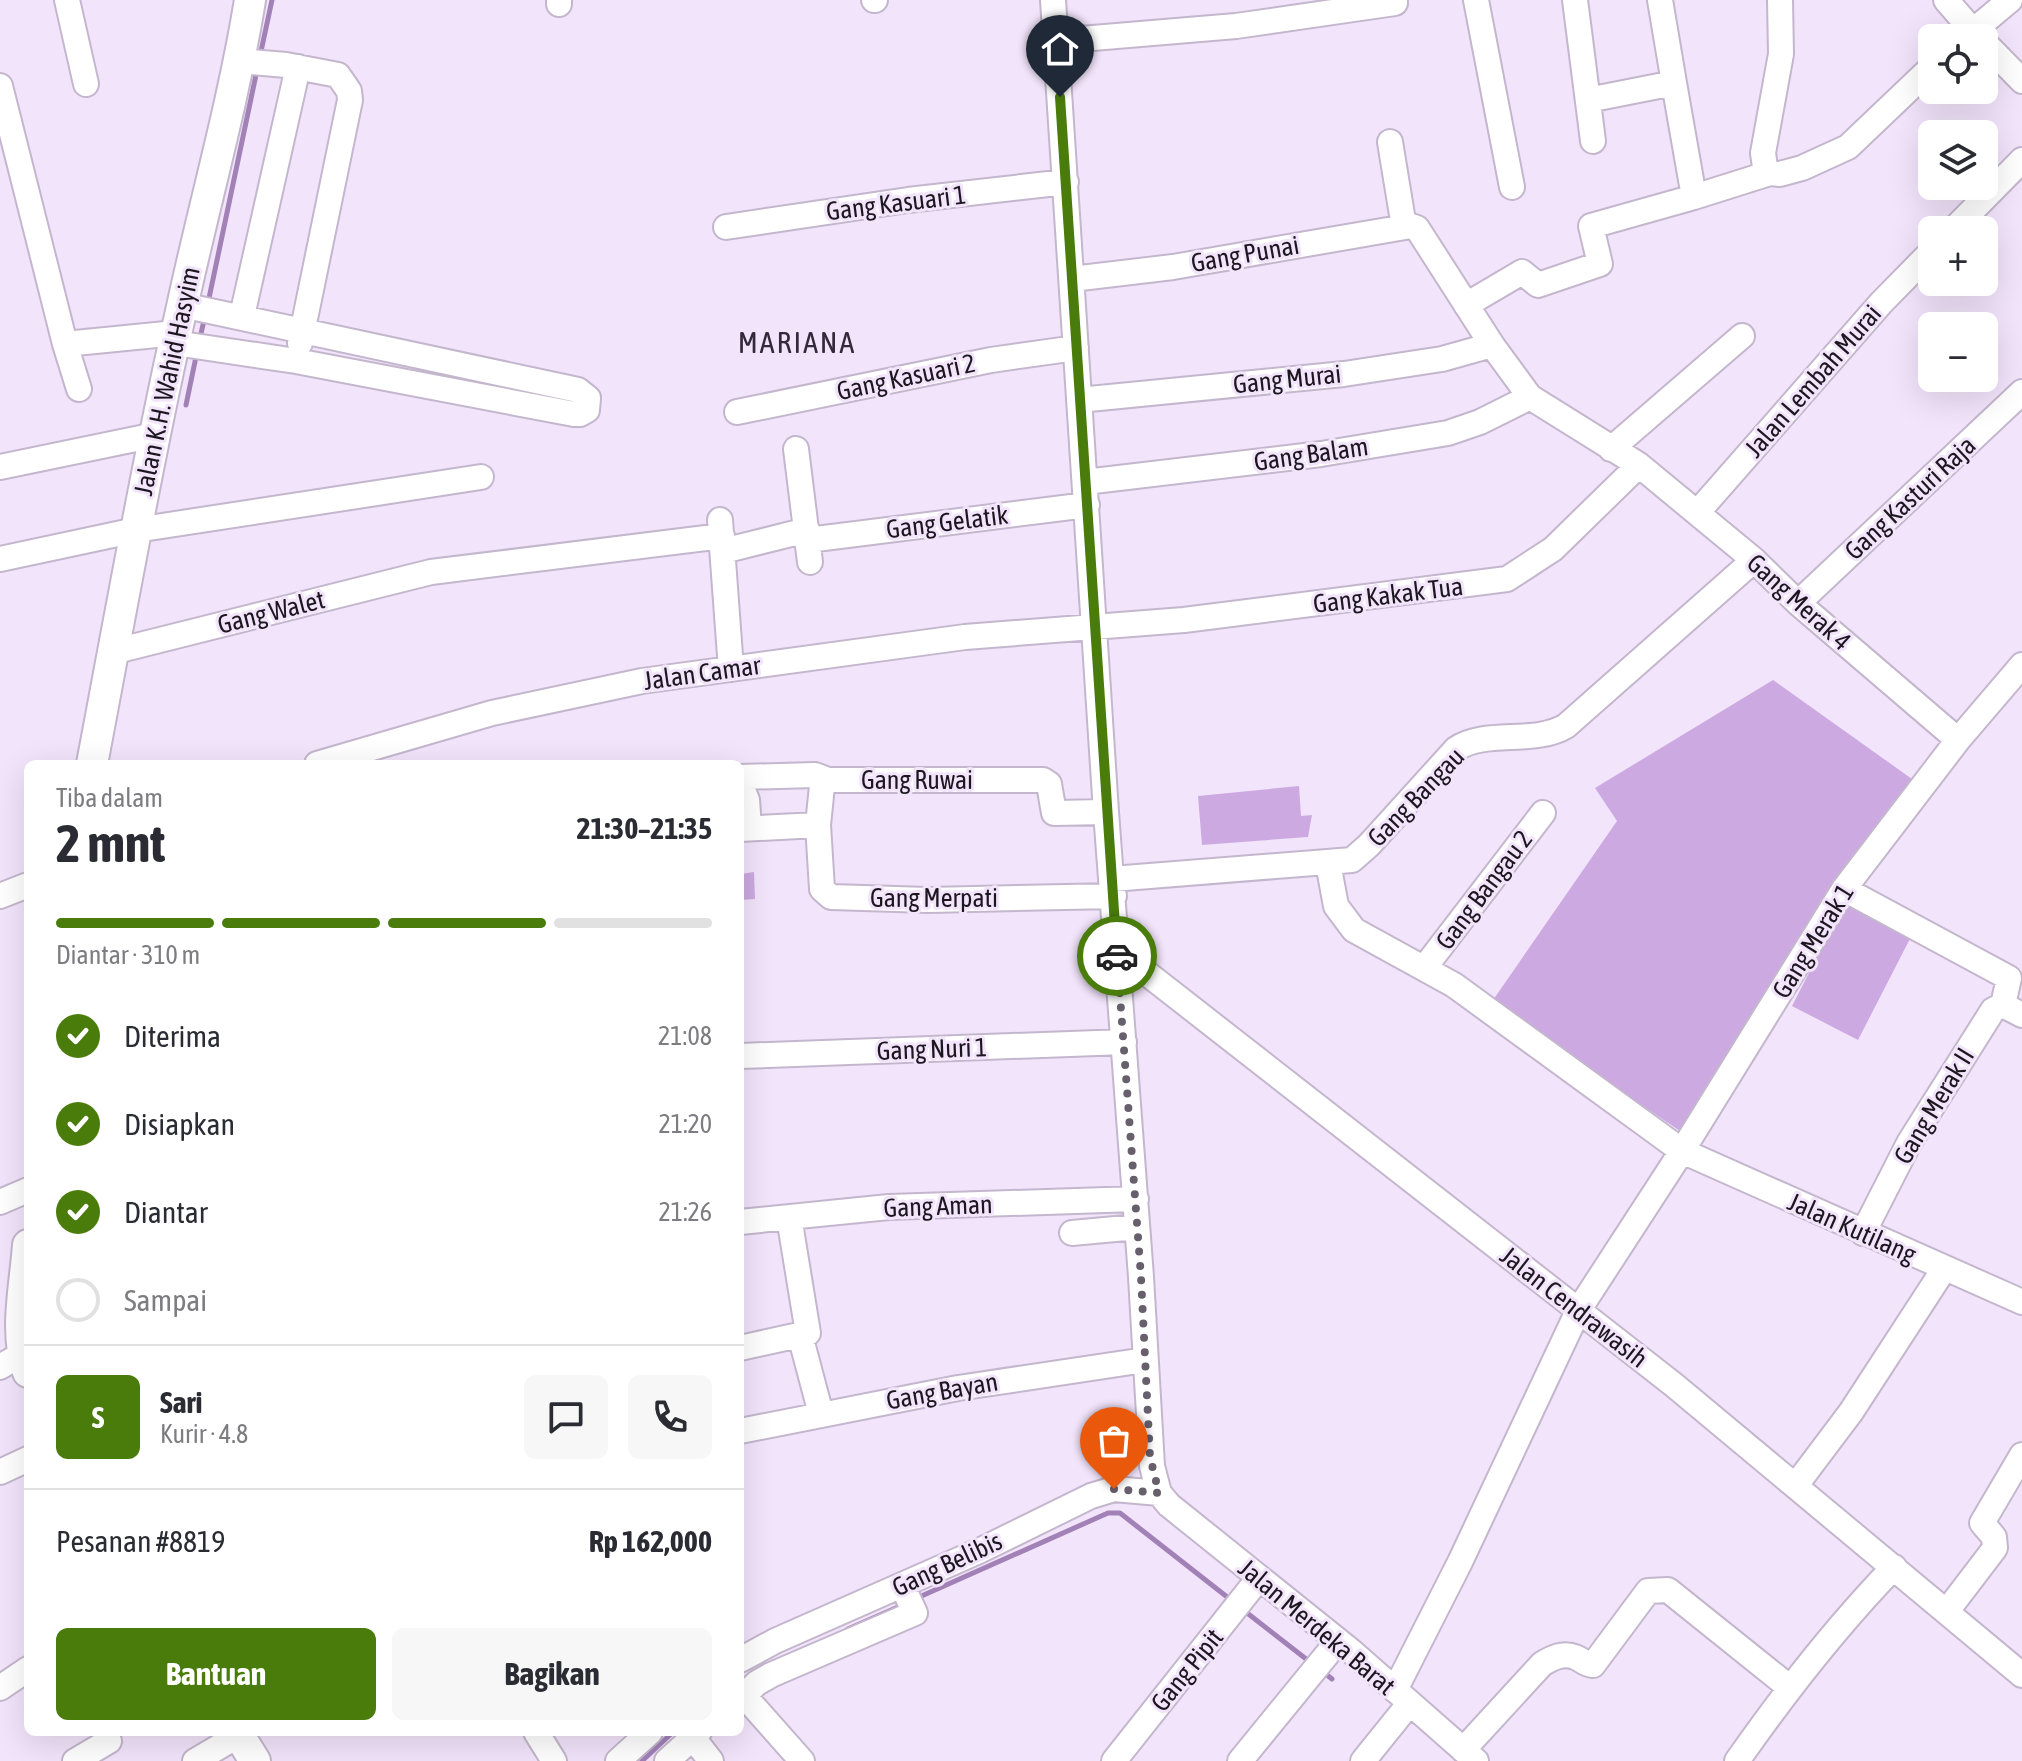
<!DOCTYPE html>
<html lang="id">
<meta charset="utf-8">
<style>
body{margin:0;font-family:"Asap Condensed",sans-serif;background:#f7f7f7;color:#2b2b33;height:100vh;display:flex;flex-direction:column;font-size:30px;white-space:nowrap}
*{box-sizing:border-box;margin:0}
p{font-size:26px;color:#7c7c81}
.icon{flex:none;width:44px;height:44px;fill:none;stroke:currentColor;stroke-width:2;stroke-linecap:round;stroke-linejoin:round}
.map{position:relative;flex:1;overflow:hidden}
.drawer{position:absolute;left:24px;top:760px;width:720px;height:976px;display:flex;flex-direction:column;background:#fff;border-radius:12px;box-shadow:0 8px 32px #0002}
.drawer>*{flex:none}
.buttons{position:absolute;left:1918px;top:24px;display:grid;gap:16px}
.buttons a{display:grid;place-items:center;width:80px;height:80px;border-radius:12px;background:#fff;box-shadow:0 8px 32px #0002;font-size:40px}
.pin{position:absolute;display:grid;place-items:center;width:68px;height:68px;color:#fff;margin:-82px -34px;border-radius:50% 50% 50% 0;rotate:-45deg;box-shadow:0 0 8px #0007}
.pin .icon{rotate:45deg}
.courier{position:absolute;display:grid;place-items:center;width:80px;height:80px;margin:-40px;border:6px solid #497c0b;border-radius:50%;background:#fff;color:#222;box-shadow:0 2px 10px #0007}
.overview em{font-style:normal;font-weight:700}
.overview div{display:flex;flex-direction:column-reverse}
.overview{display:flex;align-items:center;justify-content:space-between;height:136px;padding:0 32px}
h1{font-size:52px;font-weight:700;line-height:60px}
.bar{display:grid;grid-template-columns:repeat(4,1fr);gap:12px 8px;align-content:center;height:96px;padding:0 32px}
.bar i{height:10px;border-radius:6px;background:#e1e1e2}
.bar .current{background:#497c0b}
.bar p{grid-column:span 4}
.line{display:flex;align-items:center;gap:20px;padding:0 32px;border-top:2px solid #e1e1e2}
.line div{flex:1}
.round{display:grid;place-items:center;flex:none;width:84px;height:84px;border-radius:12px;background:#f7f7f7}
ol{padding:0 32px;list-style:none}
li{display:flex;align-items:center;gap:24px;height:88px}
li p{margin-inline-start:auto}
li .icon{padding:8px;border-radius:50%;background:#497c0b;color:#fff;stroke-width:4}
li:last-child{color:#7c7c81}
li i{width:44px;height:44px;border:4px solid #e1e1e2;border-radius:50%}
.button{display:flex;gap:16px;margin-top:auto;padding:16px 32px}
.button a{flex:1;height:92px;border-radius:12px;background:#497c0b;color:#fff;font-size:32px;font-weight:700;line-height:92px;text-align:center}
.button a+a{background:#f7f7f7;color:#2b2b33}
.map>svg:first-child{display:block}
.green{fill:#ccaae1}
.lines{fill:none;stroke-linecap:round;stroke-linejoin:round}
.stream{stroke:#a281b7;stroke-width:5}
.minor-casing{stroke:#c4b7cd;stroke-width:28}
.major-casing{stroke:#c4b7cd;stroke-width:34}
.minor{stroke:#fff;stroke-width:24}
.major{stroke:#fff;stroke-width:30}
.done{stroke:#675f6c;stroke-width:8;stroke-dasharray:0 14.4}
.route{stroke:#497c0b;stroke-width:10}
.labels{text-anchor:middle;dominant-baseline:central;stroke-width:6;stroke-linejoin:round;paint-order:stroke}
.street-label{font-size:26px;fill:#1c171f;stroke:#f2e4fb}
.quarter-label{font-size:30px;letter-spacing:2px;fill:#34293a;stroke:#f2e4fb}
</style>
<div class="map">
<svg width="2022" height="1761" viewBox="0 0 2022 1761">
<rect width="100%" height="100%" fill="#f2e4fb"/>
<!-- green -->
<path class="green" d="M 1773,680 L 1912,779 L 1839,876 L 1680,1131 L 1491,1003 L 1617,821 L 1595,788 Z
M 1299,786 L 1301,816 L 1312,815 L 1308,837 L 1202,845 L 1198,796 Z
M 740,868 L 741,874 L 754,872 L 755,899 L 740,900 Z
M 1849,895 L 1915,929 L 1858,1040 L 1792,1006 Z"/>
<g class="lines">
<!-- stream -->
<path class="stream" d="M 260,56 L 272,0
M 208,303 L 257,70
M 200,338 L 205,316
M 186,405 L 197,352
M 917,1598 L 1108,1513 L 1120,1513 L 1231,1600
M 1242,1609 L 1310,1662
M 848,1629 L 905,1604
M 1321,1670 L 1332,1679
M 642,1761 L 673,1732"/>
<defs>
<path id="minor" d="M 67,0 L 86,84
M 874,0 L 875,0
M 1053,0 L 1106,812 L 1141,1277 L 1152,1466 L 1159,1493 L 1169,1505 L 1351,1651 L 1476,1761
M 1476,0 L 1512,187
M 1575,0 L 1593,141
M 1660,0 L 1674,83
M 1780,0 L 1781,54 L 1763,153 L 1765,167 L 1770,173 L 1780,174 L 1802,168 L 1848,147 L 1932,67
M 1946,0 L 1973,31 L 1965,38
M 559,4 L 559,0
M 1980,38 L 1973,31 L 2010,0
M 1057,41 L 1236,26 L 1395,3 L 1395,0
M 1984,42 L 2022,81
M 240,61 L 286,65 L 338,75 L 349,91 L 350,100 L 300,343
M 0,86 L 65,344 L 79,389
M 1588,100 L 1674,83 L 1694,197 L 1770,173
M 1390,142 L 1404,227
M 726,227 L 908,200 L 1066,182
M 1953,230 L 2022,160
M 1072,279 L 1173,267 L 1411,226 L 1417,228 L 1492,345 L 1530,397 L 1639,465 L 1754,560 L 1798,603 L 1958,740
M 1466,305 L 1522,272 L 1538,285 L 1600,264 L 1591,226 L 1694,197
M 242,316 L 298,67
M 175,343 L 296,361 L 574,414 L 580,414 L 587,410 L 588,398 L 578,390 L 182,305
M 65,344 L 176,333
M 1079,400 L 1344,374 L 1442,359 L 1492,345
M 737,412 L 991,360 L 1076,348
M 796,449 L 810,562
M 1611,449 L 1742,336
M 0,467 L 155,435
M 1085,482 L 1321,454 L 1448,433 L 1480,422 L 1530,397
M 1697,513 L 1881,303 L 1932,251
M 720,520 L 731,669
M 808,540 L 1087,505
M 723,551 L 807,530
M 0,559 L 136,530 L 481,477
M 1798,603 L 2022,392
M 112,652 L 431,572 L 722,536
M 2022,665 L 1958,740 L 1844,889 L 1682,1151 L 2022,1302
M 317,764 L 492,713 L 642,681 L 965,637 L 1184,620 L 1507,579 L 1553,549 L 1639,465
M 740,777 L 815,775 L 828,780
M 740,783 L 747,800 L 749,828
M 818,825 L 822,889 L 831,897 L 928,900 L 1114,896
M 740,829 L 818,825 L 822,786 L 828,780 L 1043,780 L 1049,784 L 1054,813 L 1106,812
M 1328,863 L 1336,906 L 1354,930 L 1454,985 L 1682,1151 L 1578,1311 L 1460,1562 L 1395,1690
M 1112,879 L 1352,860 L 1369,845 L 1456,749 C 1484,729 1535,745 1566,726 L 1754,560
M 1844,889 L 2009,978 L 2003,1005
M 0,896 L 28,885
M 1117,950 L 1674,1385 L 2022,1675
M 1425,967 L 1543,813
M 740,1056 L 1124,1042
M 0,1202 L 28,1190
M 740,1222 L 889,1207 L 1136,1199
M 1072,1233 L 1137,1227
M 1863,1233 L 1909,1143 L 1993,1010 L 2003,1005 L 2022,1015
M 800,1335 L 821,1414
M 740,1348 L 808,1333 L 789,1217
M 0,1367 L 22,1354
M 740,1431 L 958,1388 L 1145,1360
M 0,1472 L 28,1459
M 1796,1485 L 1851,1412 L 1944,1269
M 1947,1611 L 1995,1548 L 1994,1537 L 1982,1523 L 2022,1455
M 740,1660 L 775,1641 L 979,1551 L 1091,1496 L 1114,1489 L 1159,1493
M 0,1688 L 28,1669
M 740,1691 L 802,1761
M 740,1699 L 757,1683 L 771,1675 L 915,1613 L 902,1585
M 536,1732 L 554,1761
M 693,1738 L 711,1761
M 1463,1750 L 1542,1664 C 1552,1658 1563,1652 1575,1657 C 1583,1660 1584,1664 1593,1665 L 1648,1591 L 1668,1590 L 1789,1687
M 75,1761 L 109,1741
M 195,1761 L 239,1735
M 618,1761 L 650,1732
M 667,1761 L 699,1732
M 1114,1761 L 1259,1578
M 1240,1761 L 1338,1641
M 1363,1761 L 1409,1704
M 1737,1761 C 1786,1691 1835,1628 1894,1567"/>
<path id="major" d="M 92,764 C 121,611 148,459 182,307 C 204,205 233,104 250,0
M 28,1245 C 25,1287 14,1332 28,1372
M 237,1732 L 255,1761"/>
</defs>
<!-- minor casing -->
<use href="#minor" class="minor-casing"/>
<!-- major casing -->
<use href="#major" class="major-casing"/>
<!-- minor -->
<use href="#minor" class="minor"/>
<!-- major -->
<use href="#major" class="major"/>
</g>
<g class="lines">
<!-- done -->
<path class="done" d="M 1114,1489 L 1159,1493 L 1150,1457 L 1141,1277 L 1117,956"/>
<!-- route -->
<path class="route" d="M 1060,97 L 1117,956"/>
</g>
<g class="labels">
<!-- street labels -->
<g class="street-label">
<text transform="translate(896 203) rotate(-7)">Gang Kasuari 1</text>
<text transform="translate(1245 254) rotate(-10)">Gang Punai</text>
<text transform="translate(906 377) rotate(-12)">Gang Kasuari 2</text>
<text transform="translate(1287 379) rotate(-6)">Gang Murai</text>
<text transform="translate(167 381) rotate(-78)">Jalan K.H. Wahid Hasyim</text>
<text transform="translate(1813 381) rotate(-49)">Jalan Lembah Murai</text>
<text transform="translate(1311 454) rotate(-8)">Gang Balam</text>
<text transform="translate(1910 498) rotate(-43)">Gang Kasturi Raja</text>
<text transform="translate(947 522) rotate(-7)">Gang Gelatik</text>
<text transform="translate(1388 595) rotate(-7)">Gang Kakak Tua</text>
<text transform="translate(1799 602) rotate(42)">Gang Merak 4</text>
<text transform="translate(271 612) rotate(-14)">Gang Walet</text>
<text transform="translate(702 673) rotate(-8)">Jalan Camar</text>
<text x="917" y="780">Gang Ruwai</text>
<text transform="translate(1416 797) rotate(-46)">Gang Bangau</text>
<text transform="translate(1484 890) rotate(-53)">Gang Bangau 2</text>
<text x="934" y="898">Gang Merpati</text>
<text transform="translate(1813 941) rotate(-58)">Gang Merak 1</text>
<text transform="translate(932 1049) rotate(-2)">Gang Nuri 1</text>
<text transform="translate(1934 1106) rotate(-59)">Gang Merak II</text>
<text transform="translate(938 1206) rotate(-2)">Gang Aman</text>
<text transform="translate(1852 1228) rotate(24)">Jalan Kutilang</text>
<text transform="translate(1574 1307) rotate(38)">Jalan Cendrawasih</text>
<text transform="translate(942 1391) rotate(-10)">Gang Bayan</text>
<text transform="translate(947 1564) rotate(-25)">Gang Belibis</text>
<text transform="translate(1317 1627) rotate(40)">Jalan Merdeka Barat</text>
<text transform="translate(1187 1670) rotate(-51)">Gang Pipit</text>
</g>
<!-- quarter labels -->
<g class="quarter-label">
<text x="797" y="342">MARIANA</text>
</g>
</g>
</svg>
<div class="buttons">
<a><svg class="icon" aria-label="locate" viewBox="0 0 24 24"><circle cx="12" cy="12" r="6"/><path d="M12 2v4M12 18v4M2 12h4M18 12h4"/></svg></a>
<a><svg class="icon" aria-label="layers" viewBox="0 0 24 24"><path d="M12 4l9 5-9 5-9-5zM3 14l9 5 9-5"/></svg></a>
<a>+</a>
<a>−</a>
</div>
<div class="pin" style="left:1114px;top:1489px;background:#ea580c"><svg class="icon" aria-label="bag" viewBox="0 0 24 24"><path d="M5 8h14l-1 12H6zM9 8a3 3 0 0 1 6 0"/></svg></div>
<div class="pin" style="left:1060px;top:97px;background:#1f2937"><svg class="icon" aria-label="home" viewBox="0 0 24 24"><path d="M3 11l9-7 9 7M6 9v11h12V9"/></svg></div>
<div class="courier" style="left:1117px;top:956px"><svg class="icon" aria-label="car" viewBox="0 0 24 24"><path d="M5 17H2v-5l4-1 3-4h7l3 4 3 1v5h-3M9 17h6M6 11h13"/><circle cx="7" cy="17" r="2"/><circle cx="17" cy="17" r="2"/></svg></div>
<section class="drawer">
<div class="overview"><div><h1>2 mnt</h1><p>Tiba dalam</p></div><em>21:30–21:35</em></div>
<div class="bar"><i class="current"></i><i class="current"></i><i class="current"></i><i></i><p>Diantar · 310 m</p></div>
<ol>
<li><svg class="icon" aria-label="check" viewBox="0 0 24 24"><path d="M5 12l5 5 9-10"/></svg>Diterima<p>21:08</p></li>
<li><svg class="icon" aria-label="check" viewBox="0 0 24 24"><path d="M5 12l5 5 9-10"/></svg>Disiapkan<p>21:20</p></li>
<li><svg class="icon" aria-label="check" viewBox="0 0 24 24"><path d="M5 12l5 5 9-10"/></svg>Diantar<p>21:26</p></li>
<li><i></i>Sampai</li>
</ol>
<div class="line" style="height:144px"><b class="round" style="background:#497c0b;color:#fff">S</b><div><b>Sari</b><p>Kurir · 4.8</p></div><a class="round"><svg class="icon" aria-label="chat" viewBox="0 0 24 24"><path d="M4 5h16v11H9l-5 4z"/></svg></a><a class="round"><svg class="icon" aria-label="phone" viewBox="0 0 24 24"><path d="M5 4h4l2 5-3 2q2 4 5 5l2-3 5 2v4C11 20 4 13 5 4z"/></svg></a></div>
<div class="line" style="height:104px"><div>Pesanan #8819</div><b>Rp 162,000</b></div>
<div class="button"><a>Bantuan</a><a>Bagikan</a></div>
</section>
</div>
